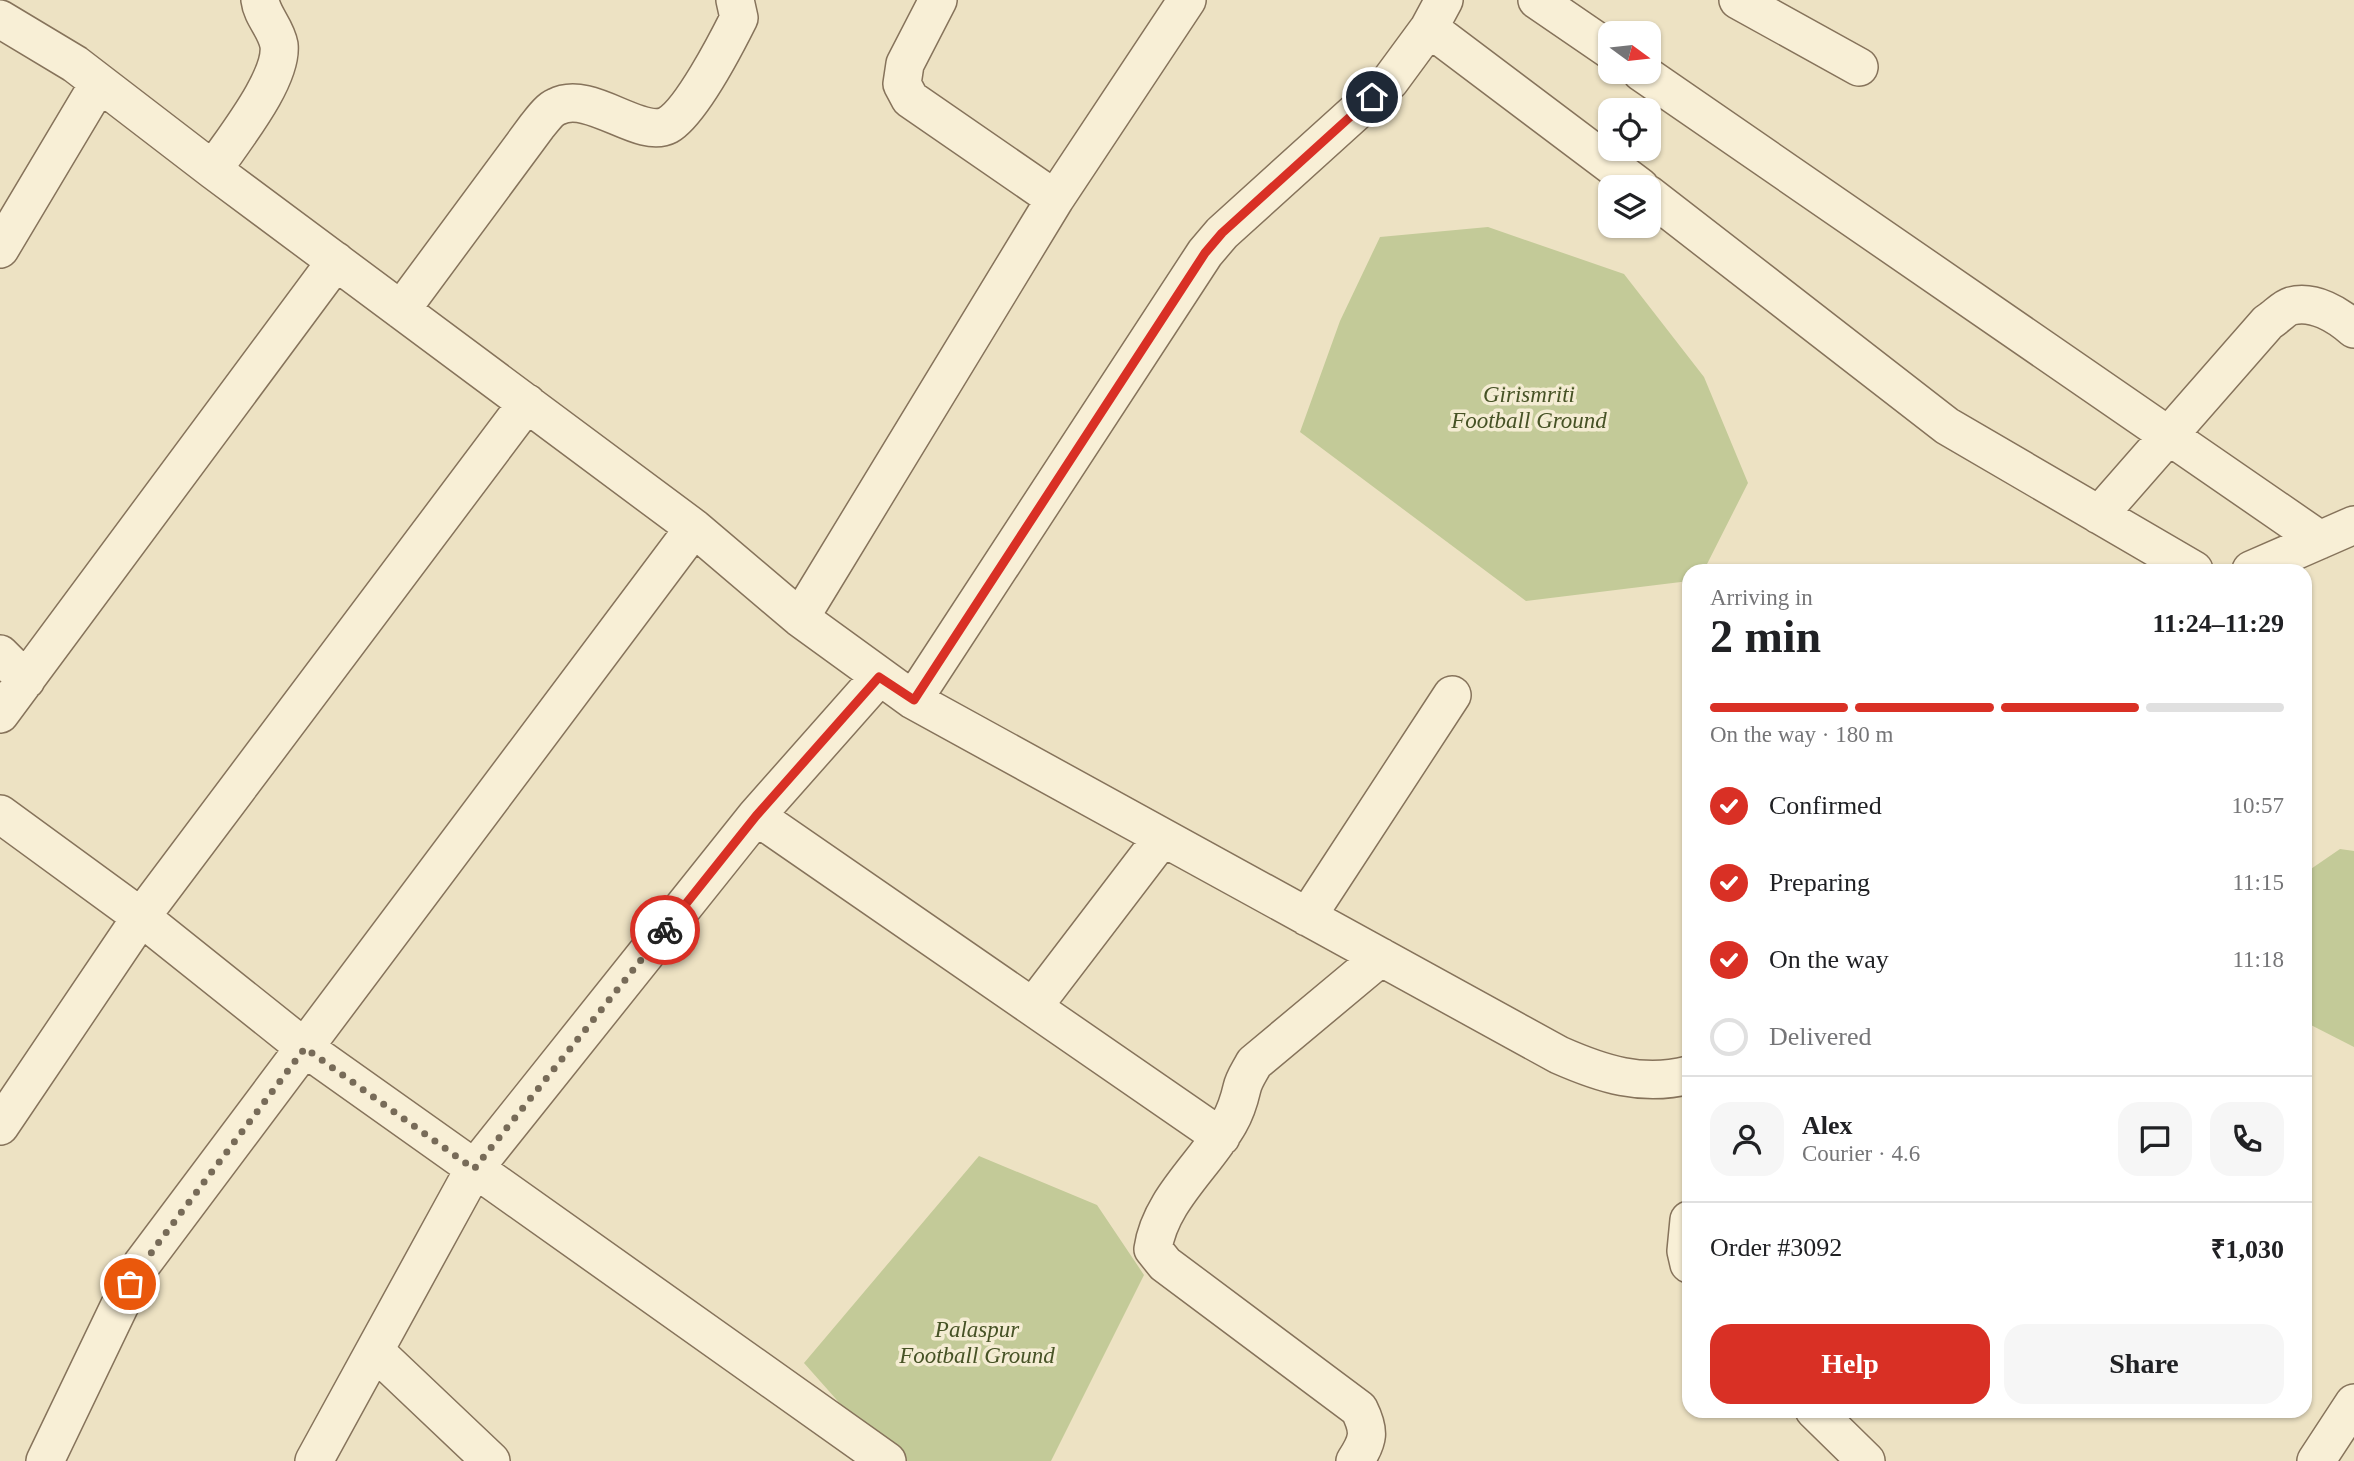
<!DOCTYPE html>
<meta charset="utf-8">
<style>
body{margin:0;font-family:Georgia,serif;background:#f6f6f6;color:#202124;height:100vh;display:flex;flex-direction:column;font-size:26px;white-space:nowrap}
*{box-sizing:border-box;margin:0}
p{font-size:23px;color:#757577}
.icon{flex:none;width:38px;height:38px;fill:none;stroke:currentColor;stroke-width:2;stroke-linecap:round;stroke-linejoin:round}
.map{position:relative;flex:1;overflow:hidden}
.panel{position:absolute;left:1682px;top:564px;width:630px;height:854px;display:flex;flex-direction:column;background:#fff;border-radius:21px;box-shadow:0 2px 5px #0004}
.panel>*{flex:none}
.needle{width:46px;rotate:105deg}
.buttons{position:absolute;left:1598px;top:21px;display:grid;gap:14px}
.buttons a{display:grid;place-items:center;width:63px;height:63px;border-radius:14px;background:#fff;box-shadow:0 2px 5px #0004;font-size:35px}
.pin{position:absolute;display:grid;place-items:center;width:60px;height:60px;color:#fff;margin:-30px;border:4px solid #fff;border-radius:50%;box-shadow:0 2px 7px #0007}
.courier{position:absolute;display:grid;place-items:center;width:70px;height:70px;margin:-35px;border:5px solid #d93025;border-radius:50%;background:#fff;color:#222;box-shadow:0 2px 9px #0007}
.head em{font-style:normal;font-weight:600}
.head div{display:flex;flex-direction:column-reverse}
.head{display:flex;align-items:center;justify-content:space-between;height:119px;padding:0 28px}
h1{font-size:46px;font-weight:600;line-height:52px}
.bar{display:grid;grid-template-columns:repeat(4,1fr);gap:10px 7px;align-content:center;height:84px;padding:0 28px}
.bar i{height:9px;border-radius:5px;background:#e0e0e0}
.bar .selected{background:#d93025}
.bar p{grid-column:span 4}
.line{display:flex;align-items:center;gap:18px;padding:0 28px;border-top:2px solid #e0e0e0}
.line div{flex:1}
.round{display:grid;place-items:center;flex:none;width:74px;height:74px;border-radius:21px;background:#f6f6f6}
ol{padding:0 28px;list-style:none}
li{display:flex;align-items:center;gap:21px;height:77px}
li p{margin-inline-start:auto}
li .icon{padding:7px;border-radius:50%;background:#d93025;color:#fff;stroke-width:4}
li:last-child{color:#757577}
li i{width:38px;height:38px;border:4px solid #e0e0e0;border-radius:50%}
.action{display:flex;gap:14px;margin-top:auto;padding:14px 28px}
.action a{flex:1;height:80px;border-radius:21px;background:#d93025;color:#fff;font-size:28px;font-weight:600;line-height:80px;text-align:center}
.action a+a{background:#f6f6f6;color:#202124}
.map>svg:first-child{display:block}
.green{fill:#c3ca98}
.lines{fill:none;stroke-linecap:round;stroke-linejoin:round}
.street-casing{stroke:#86735b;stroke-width:40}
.street{stroke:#f8efd6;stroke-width:37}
.done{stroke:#776b58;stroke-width:7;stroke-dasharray:0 12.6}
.route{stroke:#d93025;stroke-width:9}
.labels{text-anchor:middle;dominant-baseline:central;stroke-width:7;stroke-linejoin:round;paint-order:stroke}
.park-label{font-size:23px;font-style:italic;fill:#465225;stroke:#f4ecd3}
</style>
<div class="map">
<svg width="2354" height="1461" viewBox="0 0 2354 1461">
<rect width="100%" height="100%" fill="#ede2c3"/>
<!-- green -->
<path class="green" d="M 1488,227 L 1624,274 L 1704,377 L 1748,483 L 1704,570 L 1689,570 L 1689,581 L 1526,601 L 1300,432 L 1340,321 L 1380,237 Z
M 2340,849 L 2354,851 L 2354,1047 L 2305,1022 L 2305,873 Z
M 979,1156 L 1097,1205 L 1144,1275 L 1051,1461 L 891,1461 L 804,1363 Z"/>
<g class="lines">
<defs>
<path id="street" d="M 938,0 L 905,64 L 902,84 L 910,99 L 1055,199
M 1537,0 L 1610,50
M 1738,0 L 1859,67
M 0,19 L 75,64 L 213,170 L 694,528 L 800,618 L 913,700 L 1559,1055 C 1602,1074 1642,1087 1689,1075
M 1429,28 L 1640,187
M 1641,72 L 2320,540
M 213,170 C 232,141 283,79 279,45 C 276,28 262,16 260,0
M 1648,194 L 1947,426 L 2194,570
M 0,249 L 99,83
M 401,310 L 537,126 C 542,120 549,110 556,107 C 590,89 640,140 668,125 C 691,112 726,44 739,18 L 735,0
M 2099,515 L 2268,322 C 2275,318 2284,308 2291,306 C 2314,300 2338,315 2354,329
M 2251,570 L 2354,525
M 800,618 L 1055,199 L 1187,0
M 0,654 L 26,680
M 913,700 L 1205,253 L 1222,233 L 1390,81 L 1429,28 L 1444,0
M 0,714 L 336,261
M 0,814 L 141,917 L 305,1048 L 887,1461
M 756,816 L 1221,1137
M 1307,917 L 1452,695
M 1033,1007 L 1162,838
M 0,1126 L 141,917 L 527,403
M 1689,1220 L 1686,1251 L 1689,1264
M 375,1351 L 491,1461
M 1814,1410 L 1866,1461
M 45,1461 L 130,1284 L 142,1264 L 694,528
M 314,1461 L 474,1169 L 756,816 L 879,677
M 1355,1461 C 1369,1440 1370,1431 1359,1409 L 1165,1264 L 1153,1249 C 1160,1200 1205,1165 1229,1123 C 1236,1111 1239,1101 1242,1088 C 1244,1079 1250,1071 1254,1063 L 1381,957
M 2316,1461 L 2354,1403"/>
</defs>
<!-- street casing -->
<use href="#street" class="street-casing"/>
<!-- street -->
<use href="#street" class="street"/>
</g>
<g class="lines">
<!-- done -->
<path class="done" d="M 130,1284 L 156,1246 L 305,1048 L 474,1169 L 665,930"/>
<!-- route -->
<path class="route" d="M 665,930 L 756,816 L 879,677 L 914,700 L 1205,253 L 1222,233 L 1372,97"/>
</g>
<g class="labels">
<!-- park labels -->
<g class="park-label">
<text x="1529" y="394">Girismriti<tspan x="1529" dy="26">Football Ground</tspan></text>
<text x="977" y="1329">Palaspur<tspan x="977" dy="26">Football Ground</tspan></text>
</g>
</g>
</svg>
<div class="buttons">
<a><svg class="needle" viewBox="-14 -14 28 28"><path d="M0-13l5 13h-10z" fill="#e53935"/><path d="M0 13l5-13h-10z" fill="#757577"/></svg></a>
<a><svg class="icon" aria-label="locate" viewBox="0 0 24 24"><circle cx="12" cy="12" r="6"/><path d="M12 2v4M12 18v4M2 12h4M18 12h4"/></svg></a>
<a><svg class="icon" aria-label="layers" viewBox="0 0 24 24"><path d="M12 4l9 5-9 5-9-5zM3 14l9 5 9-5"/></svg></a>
</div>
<div class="pin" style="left:130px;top:1284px;background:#ea580c"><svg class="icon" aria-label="bag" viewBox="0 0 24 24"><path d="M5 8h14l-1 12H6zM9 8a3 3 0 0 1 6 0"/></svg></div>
<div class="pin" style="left:1372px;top:97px;background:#1f2937"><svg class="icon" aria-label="home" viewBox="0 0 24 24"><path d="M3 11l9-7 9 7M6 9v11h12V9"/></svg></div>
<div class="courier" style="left:665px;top:930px"><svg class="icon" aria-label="bike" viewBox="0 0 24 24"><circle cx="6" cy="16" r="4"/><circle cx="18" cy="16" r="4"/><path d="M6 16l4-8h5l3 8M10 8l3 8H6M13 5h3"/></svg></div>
<section class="panel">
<div class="head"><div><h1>2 min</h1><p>Arriving in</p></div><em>11:24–11:29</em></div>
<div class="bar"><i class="selected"></i><i class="selected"></i><i class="selected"></i><i></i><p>On the way · 180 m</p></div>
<ol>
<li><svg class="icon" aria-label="check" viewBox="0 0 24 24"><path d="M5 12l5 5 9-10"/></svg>Confirmed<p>10:57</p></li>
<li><svg class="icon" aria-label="check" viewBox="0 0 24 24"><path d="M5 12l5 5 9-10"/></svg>Preparing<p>11:15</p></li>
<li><svg class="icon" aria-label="check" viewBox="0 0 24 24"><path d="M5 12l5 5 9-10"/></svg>On the way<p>11:18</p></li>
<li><i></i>Delivered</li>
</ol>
<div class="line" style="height:126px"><a class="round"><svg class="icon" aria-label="person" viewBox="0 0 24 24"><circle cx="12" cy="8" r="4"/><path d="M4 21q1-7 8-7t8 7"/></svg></a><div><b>Alex</b><p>Courier · 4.6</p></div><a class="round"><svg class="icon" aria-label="chat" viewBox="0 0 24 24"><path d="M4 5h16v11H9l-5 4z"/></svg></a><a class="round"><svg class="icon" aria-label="phone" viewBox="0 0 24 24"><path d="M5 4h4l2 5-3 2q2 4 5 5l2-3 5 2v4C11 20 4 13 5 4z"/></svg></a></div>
<div class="line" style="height:91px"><div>Order #3092</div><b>₹1,030</b></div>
<div class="action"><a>Help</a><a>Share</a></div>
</section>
</div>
